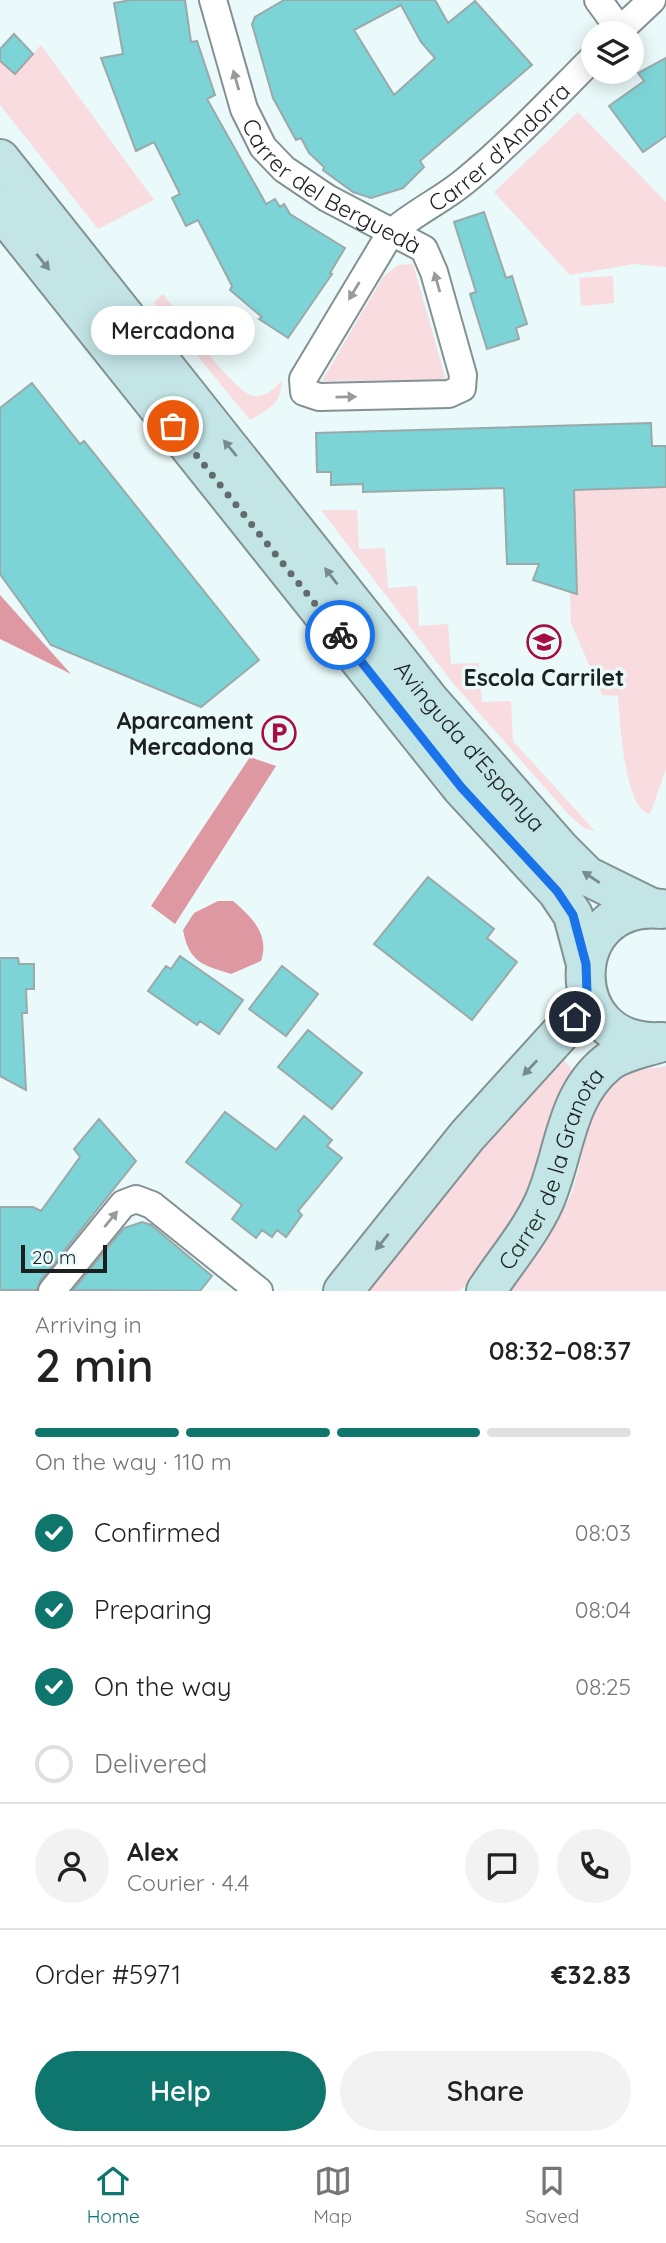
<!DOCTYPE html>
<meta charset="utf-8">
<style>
body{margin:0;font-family:Quicksand,sans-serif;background:#f2f2f2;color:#222;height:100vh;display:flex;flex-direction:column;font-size:26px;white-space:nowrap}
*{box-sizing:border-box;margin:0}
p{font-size:23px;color:#767676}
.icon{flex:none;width:38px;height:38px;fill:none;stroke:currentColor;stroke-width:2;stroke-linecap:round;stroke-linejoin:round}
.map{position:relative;height:1291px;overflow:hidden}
.details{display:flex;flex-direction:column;background:#fff;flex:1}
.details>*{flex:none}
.buttons{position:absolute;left:581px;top:21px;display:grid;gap:14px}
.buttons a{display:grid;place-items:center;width:63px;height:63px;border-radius:50%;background:#fff;box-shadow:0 4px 18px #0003;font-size:35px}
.scale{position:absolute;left:21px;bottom:18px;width:86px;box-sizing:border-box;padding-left:7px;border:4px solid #1b2020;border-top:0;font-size:19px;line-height:24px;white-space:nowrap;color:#1b2020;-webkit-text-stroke:5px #eaf9f9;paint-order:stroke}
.pin{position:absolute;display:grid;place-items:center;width:60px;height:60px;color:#fff;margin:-30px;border:4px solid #fff;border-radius:50%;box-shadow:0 2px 7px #0007}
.courier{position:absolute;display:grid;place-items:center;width:70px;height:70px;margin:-35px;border:5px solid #1a73e8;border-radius:50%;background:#fff;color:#222;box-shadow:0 2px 9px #0007}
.bubble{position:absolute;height:49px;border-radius:24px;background:#fff;box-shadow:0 4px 18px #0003;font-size:23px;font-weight:600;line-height:49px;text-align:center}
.headline em{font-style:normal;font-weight:600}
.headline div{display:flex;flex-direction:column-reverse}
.headline{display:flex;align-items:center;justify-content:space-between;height:119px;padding:0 35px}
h1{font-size:46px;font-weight:600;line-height:52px}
.bar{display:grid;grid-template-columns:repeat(4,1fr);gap:10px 7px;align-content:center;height:84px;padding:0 35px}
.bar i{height:9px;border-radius:5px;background:#e0e0e0}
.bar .on{background:#0f766e}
.bar p{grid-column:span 4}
.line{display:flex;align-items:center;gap:18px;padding:0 35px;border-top:2px solid #e0e0e0}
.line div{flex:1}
.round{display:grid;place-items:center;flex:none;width:74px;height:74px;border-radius:37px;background:#f2f2f2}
ol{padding:0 35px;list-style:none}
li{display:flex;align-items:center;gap:21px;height:77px}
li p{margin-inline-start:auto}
li .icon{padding:7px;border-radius:50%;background:#0f766e;color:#fff;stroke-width:4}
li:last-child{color:#767676}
li i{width:38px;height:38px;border:4px solid #e0e0e0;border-radius:50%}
.button{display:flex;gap:14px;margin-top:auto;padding:14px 35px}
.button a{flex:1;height:80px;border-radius:42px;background:#0f766e;color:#fff;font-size:28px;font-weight:600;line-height:80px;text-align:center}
.button a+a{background:#f2f2f2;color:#222}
.tabs{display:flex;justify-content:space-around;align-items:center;height:98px;border-top:2px solid #e0e0e0;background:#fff;font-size:19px;color:#767676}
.tabs a{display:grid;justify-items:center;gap:4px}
.tabs .on{color:#0f766e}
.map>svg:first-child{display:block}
.green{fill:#f9dcdf}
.forest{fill:#de98a1}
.building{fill:#7cd4d7;stroke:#9ba9aa;stroke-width:2;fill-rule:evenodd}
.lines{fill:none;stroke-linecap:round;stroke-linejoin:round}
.street-casing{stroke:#849192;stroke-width:30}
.secondary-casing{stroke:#849192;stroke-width:42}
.street{stroke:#fff;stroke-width:26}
.secondary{stroke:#c4e5e6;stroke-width:38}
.oneway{fill:#989b9b}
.oneway2{fill:#788c8d}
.done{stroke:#636c6c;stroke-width:7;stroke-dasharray:0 12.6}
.route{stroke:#1a73e8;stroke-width:9}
.labels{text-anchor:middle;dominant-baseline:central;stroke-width:7;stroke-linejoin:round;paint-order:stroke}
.street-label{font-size:23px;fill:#1b2020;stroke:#eaf9f9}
.poi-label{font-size:23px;font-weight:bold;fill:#1b2020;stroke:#eaf9f9}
</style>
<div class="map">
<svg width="666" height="1291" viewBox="0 0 666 1291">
<rect width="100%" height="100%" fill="#eaf9f9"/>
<!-- green -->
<path class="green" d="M 41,45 L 154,200 L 98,229 L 0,105 L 0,61 L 15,74 Z
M 578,112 L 666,202 L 666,267 L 634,264 L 570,275 L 494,192 Z
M 413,264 L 446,380 L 322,381 L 383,277 L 398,265 Z
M 613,276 L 614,303 L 581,306 L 579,278 Z
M 163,294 C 179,314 233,393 254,396 C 266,397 274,389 282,381 C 281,404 269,409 250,420 L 155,304 L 155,301 Z
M 666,487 L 666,769 L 650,814 C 624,810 620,719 618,696 L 602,695 L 571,623 L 570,592 L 577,594 L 574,490 Z
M 321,510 L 357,510 L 359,549 L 385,548 L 388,588 L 417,586 L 419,626 L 448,624 L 451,664 L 479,663 L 482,702 L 511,701 L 513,741 L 595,831 L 584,828 L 568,814 L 452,682 Z
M 562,1057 L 578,1078 L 527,1203 L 469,1283 L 459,1291 L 365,1291 L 481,1142 Z
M 666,1066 L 666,1291 L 507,1291 C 531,1261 558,1228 572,1192 C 588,1151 582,1096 629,1074 C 641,1068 653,1069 666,1066 Z"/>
<!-- forest -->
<path class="forest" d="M 0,595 L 71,674 L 0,639 Z
M 250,757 L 276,766 L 175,924 L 151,906 Z
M 218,901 L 233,901 C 252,917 270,935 261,961 L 231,974 C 202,965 189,962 183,930 L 194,913 Z"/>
<!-- building -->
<path class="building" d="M 131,0 L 185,0 L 191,42 L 197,41 L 215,95 L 207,99 L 266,204 L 275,199 L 280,207 L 284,204 L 290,214 L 345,248 L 330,273 L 332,274 L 288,338 L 259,319 L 262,317 L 230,290 L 232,286 L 198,220 L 186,226 L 172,198 L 180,194 L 154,142 L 136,151 L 101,58 L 123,54 L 114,3 Z
M 284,0 L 435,0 L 448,23 L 475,1 L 532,65 L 420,161 L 424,167 L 403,188 L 371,198 L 353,192 L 323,170 L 324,167 L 309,153 L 301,138 L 296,140 L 273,98 L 252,24 L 255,17 ZM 401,5 L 421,42 L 435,58 L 394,95 L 354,30 Z
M 14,34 L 33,54 L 15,74 L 0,61 L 0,49 Z
M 666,58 L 666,136 L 643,152 L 609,106 L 644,81 L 638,73 Z
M 484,212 L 506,278 L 512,276 L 527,324 L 516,328 L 519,339 L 487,349 L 470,294 L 476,292 L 454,222 Z
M 32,383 L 80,444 L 84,441 L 259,660 L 201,707 L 51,645 L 0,574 L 0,408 Z
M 651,423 L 652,446 L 666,446 L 666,487 L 574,490 L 577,594 L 533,580 L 539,564 L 507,564 L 504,488 L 363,492 L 363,484 L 331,485 L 331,472 L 317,472 L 316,433 Z
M 428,877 L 494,929 L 487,938 L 517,962 L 472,1020 L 374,944 Z
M 180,956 L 243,1000 L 219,1034 L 200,1021 L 197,1025 L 148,991 L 166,966 L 171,969 Z
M 0,958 L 18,958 L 19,964 L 34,964 L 34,989 L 26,989 L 27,1013 L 22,1013 L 26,1090 L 0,1076 Z
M 282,966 L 318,994 L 286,1036 L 249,1009 Z
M 308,1030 L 362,1073 L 332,1109 L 278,1067 Z
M 225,1112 L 276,1150 L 304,1116 L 332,1140 L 327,1146 L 342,1158 L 298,1211 L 302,1215 L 286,1237 L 277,1230 L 272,1237 L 262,1230 L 256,1238 L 232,1219 L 242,1205 L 186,1162 Z
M 99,1119 L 136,1161 L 40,1281 L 37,1290 L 0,1290 L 0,1207 L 33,1207 L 41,1211 L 80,1157 L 74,1149 Z
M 142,1222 L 151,1225 L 212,1276 L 200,1291 L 73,1290 L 124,1228 Z"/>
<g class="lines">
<defs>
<g id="street">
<path id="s1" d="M 213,0 L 244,109 L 263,147 L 284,169 L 327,198 L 424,249 L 434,272 L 463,375 L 462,388 L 449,394 L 319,397 L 304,392 L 303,379 L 390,234 C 413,213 441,201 465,181 C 511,143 551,100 593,58"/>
<path d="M 598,0 L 620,30"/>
<path d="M 617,33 L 652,0"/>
<path d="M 52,1291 L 123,1204 L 136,1199 L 152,1205 L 259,1291"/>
</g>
<g id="secondary">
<path id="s2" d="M 0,159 L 430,701 L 560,849 L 587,876 L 652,908"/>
<path d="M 0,209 L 461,787 L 557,891 L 573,915 L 586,964"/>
<path d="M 660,1042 C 558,1047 563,898 662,909"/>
<path d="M 343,1291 L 467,1136 L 575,1017 L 587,993"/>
<path id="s3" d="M 486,1291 C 505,1262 530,1233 544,1202 C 565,1155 564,1098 607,1063 C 622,1051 644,1048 662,1042"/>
</g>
</defs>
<!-- street casing -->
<use href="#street" class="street-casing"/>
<!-- secondary casing -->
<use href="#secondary" class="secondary-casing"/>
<!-- street -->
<use href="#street" class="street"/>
<!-- secondary -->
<use href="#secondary" class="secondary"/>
</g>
<!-- one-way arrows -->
<defs><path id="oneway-solid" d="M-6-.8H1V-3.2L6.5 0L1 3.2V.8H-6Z" transform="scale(1.75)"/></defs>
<g class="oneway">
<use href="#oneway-solid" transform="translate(236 80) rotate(-106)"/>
<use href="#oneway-solid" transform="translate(437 282) rotate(-106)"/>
<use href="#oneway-solid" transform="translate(354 291) rotate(121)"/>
<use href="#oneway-solid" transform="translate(346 397) rotate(-1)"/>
<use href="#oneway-solid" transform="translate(111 1219) rotate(-51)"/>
</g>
<g class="oneway2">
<use href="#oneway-solid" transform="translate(43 262) rotate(51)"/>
<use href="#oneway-solid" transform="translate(230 448) rotate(-129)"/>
<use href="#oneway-solid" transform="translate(331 576) rotate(-128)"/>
<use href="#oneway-solid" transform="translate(591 877) rotate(-146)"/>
<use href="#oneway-solid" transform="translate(530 1068) rotate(133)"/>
<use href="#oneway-solid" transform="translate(382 1242) rotate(129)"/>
</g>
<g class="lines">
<!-- done -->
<path class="done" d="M 173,426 L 340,635"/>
<!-- route -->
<path class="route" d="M 340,635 L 461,787 L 557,891 L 573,915 L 586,964 L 587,993 L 575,1017"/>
</g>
<!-- icons -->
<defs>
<symbol id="school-ring" viewBox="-11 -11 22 22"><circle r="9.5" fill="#eaf9f9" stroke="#a60e40" stroke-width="1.5"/><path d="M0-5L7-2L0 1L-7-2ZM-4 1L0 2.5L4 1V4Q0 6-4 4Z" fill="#a60e40"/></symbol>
<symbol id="parking-ring" viewBox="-11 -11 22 22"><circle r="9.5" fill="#eaf9f9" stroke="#a60e40" stroke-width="1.5"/><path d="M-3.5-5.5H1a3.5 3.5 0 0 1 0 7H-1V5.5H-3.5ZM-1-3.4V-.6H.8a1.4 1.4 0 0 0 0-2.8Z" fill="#a60e40"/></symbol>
</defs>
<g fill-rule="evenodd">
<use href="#school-ring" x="525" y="623" width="38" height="38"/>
<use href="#parking-ring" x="260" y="714" width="38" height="38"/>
</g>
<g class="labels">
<!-- street labels -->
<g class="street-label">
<text stroke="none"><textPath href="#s1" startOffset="975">Carrer d'Andorra</textPath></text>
<text stroke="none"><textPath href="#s1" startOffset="234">Carrer del Berguedà</textPath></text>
<text stroke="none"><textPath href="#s2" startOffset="752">Avinguda d'Espanya</textPath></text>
<text stroke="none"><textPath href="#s3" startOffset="140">Carrer de la Granota</textPath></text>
</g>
<!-- poi labels -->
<g class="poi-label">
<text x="544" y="677">Escola Carrilet</text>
<text x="254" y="720" text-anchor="end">Aparcament<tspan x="254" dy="26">Mercadona</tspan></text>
</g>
</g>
</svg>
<div class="buttons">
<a><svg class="icon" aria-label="layers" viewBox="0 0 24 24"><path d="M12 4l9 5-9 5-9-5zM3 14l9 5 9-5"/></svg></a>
</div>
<div class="scale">20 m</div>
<div class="pin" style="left:173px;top:426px;background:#ea580c"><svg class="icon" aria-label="bag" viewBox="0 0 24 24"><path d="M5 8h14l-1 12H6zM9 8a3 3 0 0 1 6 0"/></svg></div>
<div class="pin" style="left:575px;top:1017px;background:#1f2937"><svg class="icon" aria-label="home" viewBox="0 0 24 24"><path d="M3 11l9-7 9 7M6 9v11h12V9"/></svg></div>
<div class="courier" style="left:340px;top:635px"><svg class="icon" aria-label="bike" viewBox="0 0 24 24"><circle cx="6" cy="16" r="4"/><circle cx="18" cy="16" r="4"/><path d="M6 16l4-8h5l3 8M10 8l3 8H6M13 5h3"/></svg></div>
<div class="bubble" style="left:91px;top:306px;width:164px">Mercadona</div>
</div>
<section class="details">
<div class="headline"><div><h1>2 min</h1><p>Arriving in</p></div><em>08:32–08:37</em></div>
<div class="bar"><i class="on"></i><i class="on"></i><i class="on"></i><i></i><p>On the way · 110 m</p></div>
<ol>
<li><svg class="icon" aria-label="check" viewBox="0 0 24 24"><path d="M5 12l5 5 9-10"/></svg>Confirmed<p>08:03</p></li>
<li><svg class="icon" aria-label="check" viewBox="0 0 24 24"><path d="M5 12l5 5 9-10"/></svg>Preparing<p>08:04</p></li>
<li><svg class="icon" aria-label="check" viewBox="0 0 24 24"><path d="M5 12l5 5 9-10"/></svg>On the way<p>08:25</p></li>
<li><i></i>Delivered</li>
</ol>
<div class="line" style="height:126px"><a class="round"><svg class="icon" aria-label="person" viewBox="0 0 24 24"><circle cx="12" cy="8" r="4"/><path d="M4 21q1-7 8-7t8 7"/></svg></a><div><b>Alex</b><p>Courier · 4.4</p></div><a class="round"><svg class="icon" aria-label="chat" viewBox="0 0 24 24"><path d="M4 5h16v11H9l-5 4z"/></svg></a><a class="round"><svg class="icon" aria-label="phone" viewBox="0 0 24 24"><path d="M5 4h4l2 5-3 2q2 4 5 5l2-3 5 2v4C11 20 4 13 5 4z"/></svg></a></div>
<div class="line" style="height:91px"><div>Order #5971</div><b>€32.83</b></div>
<div class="button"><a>Help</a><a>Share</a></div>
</section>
<nav class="tabs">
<a class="on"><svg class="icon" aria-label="home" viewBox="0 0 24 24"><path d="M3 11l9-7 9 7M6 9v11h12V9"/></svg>Home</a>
<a><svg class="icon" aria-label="map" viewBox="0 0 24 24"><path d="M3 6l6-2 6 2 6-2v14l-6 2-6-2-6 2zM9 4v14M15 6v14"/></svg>Map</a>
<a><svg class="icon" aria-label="saved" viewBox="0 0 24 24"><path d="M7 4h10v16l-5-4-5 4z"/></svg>Saved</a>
</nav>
